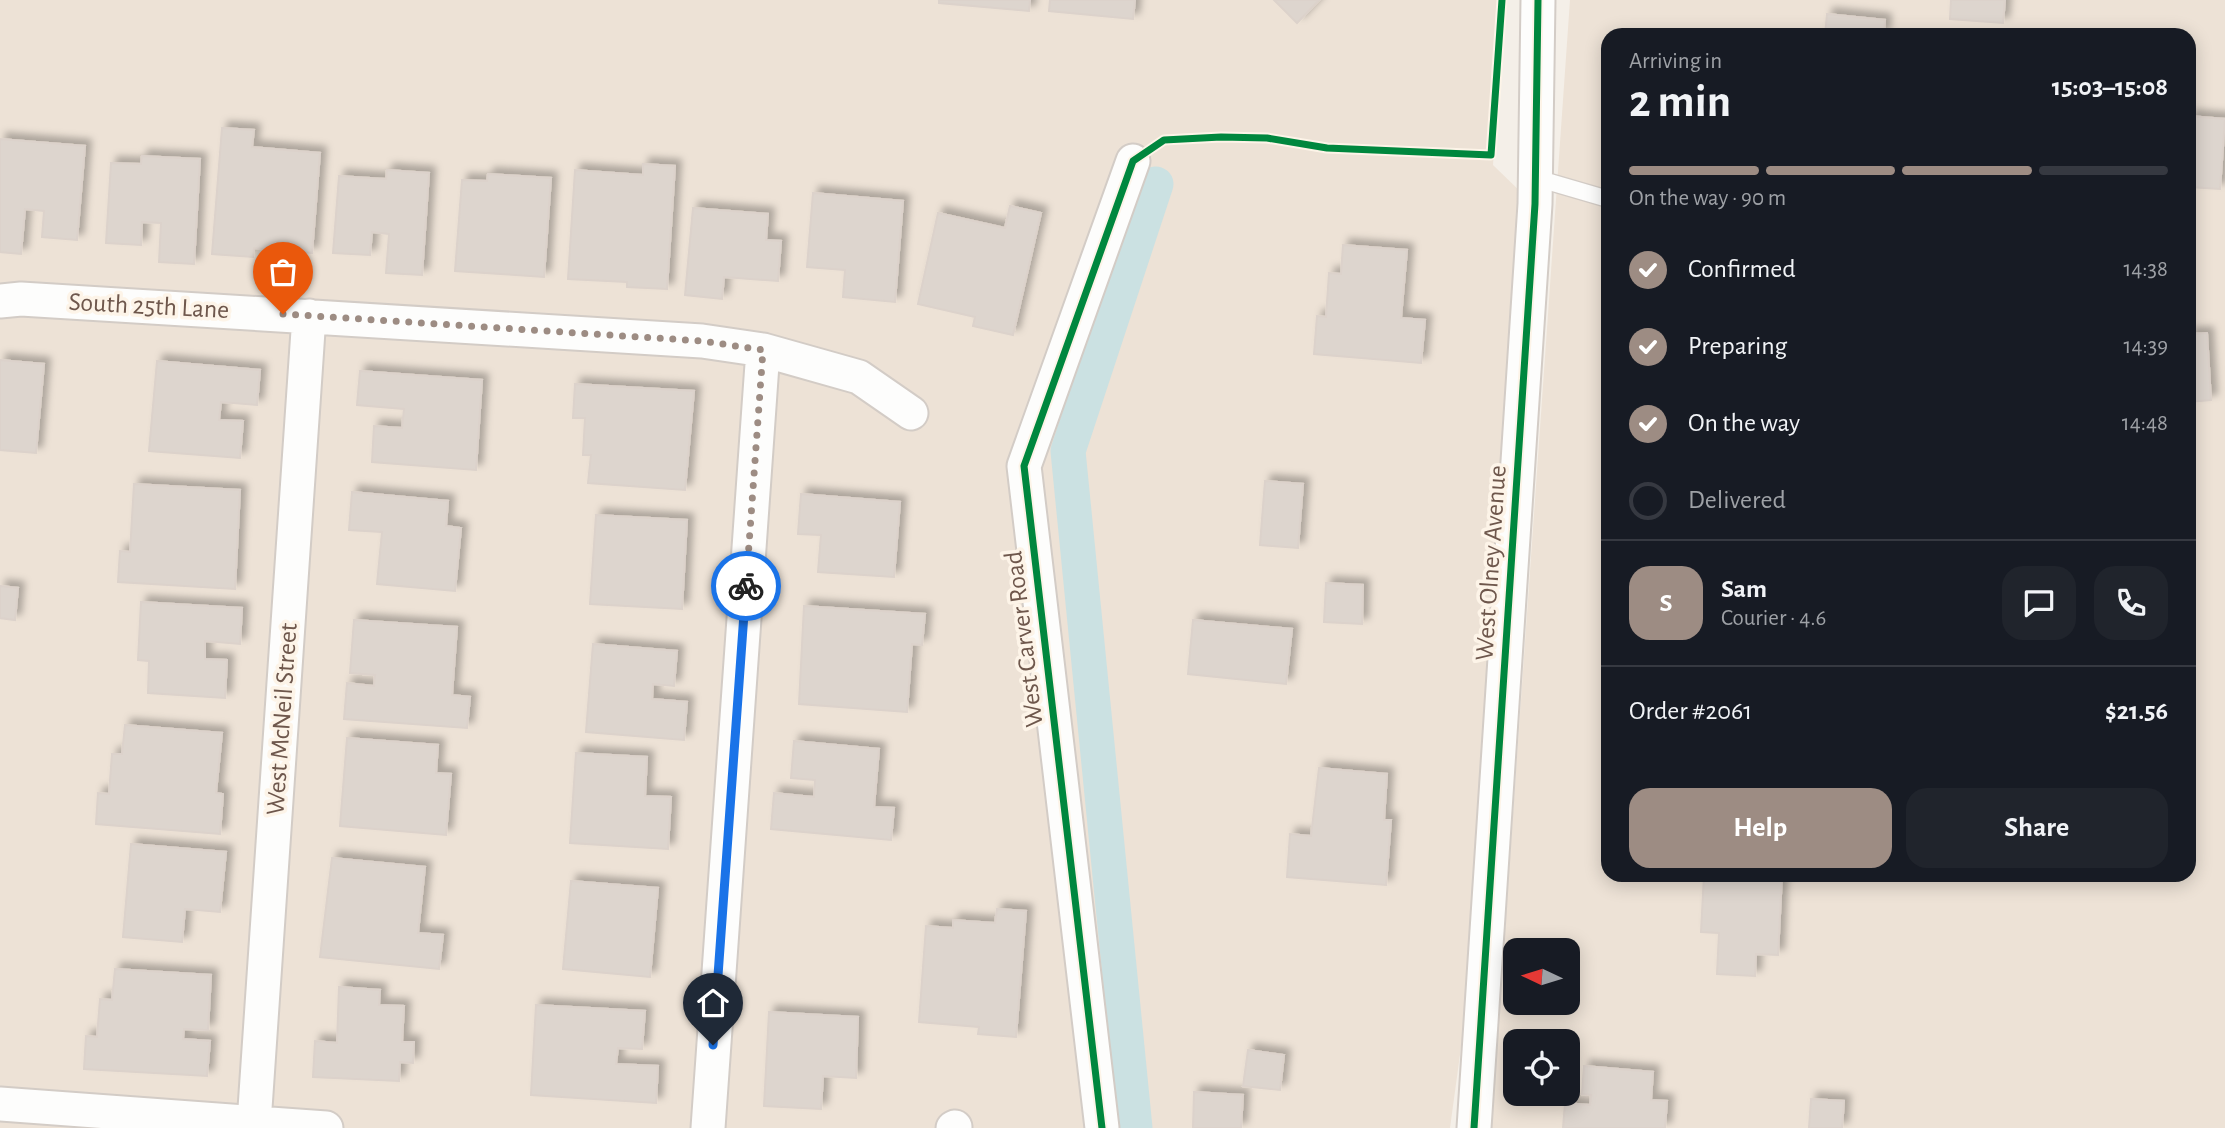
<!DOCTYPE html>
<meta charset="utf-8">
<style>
body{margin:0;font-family:"Alegreya Sans",sans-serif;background:#20242c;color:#f1f3f6;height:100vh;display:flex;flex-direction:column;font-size:26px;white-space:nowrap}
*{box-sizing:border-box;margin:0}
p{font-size:23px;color:#9ea1a6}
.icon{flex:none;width:38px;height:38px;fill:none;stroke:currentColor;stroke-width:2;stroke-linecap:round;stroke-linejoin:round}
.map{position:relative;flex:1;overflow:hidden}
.sheet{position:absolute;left:1601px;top:28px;width:595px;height:854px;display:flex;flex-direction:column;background:#171b24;border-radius:21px;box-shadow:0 4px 18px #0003}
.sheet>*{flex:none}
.needle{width:46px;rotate:274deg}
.fabs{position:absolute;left:1503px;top:938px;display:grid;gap:14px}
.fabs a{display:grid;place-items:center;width:77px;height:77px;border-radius:14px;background:#171b24;box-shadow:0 4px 18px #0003;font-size:35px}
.pin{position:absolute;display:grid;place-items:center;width:60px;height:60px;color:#fff;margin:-72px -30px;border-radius:50% 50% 50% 0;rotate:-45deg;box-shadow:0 0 7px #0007}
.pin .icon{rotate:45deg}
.courier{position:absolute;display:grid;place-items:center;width:70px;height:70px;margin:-35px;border:5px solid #1a73e8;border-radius:50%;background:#fff;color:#222;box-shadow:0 2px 9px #0007}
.head em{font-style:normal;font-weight:600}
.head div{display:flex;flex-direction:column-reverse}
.head{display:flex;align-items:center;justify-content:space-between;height:119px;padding:0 28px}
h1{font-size:46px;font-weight:600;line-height:52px}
.bar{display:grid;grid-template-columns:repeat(4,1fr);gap:10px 7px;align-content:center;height:84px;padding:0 28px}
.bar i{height:9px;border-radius:5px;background:#363941}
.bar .selected{background:#9d8c83}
.bar p{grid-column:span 4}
.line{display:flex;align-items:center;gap:18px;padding:0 28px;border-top:2px solid #363941}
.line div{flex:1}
.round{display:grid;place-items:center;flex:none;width:74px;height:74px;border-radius:21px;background:#20242c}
ol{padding:0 28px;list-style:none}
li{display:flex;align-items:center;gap:21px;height:77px}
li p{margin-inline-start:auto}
li .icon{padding:7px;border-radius:50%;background:#9d8c83;color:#fff;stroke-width:4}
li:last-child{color:#9ea1a6}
li i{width:38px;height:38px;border:4px solid #363941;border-radius:50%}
.cta{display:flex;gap:14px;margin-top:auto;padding:14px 28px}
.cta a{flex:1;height:80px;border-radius:21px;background:#9d8c83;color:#fff;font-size:28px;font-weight:600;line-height:80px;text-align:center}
.cta a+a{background:#20242c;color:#f1f3f6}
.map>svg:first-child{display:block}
.residential{fill:#ede2d6;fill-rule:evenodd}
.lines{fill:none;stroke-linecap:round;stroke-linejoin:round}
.canal{stroke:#cbe1e2;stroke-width:35}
.building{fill:#ddd5ce;stroke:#dcd2cb;stroke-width:2;filter:url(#shadow)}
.service-casing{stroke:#d3ccc6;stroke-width:19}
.minor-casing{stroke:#d3ccc6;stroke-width:37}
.service{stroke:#fdfdfc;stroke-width:16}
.minor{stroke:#fdfdfc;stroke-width:33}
.cycleway-casing{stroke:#fdf4e8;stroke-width:11}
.cycleway{stroke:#00873e;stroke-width:7}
.done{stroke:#9d8c83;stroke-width:7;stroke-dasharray:0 12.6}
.route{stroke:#1a73e8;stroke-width:9}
.labels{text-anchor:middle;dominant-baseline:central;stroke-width:7;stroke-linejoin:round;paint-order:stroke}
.street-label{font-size:26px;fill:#6e574c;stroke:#fdf4e8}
</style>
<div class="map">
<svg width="2225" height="1128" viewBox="0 0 2225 1128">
<defs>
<filter id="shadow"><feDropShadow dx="6" dy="-6" stdDeviation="3.5" flood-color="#0004"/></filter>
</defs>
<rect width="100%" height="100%" fill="#f4efe8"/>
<!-- residential -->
<path class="residential" d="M 0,0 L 1505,0 L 1493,165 L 1527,198 L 1476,937 L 1450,1128 L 0,1128 Z
M 1570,0 L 2225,0 L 2225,1128 L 1491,1128 ZM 1608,35 L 2189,35 L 2189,875 L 1608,875 ZM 1516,950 L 1568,950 L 1568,1003 L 1516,1003 ZM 1516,1041 L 1568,1041 L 1568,1094 L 1516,1094 Z"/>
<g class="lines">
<!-- canal -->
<path class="canal" d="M 1135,1128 L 1068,451 L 1156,184"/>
</g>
<!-- building -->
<path class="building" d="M 939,0 L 1030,0 L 1029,11 L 939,3 Z
M 1050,0 L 1135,0 L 1133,19 L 1049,11 Z
M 1274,0 L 1319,0 L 1297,23 Z
M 1951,0 L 2005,0 L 2003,23 L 1950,19 Z
M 1827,14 L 1885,20 L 1884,35 L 1825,35 Z
M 2189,116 L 2225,119 L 2220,189 L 2189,187 Z
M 222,128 L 254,130 L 252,147 L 320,153 L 312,253 L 254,248 L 253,257 L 212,254 Z
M 0,139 L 85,146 L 77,240 L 42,237 L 44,211 L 25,209 L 21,254 L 0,252 Z
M 142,156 L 200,159 L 194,264 L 159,262 L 161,223 L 142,222 L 141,245 L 106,243 L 111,163 L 141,164 Z
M 643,164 L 675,166 L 667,289 L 627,287 L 627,282 L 568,279 L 575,170 L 643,175 Z
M 387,170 L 429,173 L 422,275 L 386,273 L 389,234 L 372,232 L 370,255 L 333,253 L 339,176 L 386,179 Z
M 488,174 L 551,178 L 544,277 L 455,271 L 462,180 L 487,181 Z
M 813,193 L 903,201 L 895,302 L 843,297 L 845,270 L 807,267 Z
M 1010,206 L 1041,213 L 1013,335 L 973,326 L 975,317 L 918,304 L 938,213 L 1005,228 Z
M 693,208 L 768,214 L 766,240 L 781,241 L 778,281 L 724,277 L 722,299 L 685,295 Z
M 1343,245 L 1407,250 L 1401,318 L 1425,320 L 1421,363 L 1314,354 L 1317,316 L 1326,317 L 1329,273 L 1341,274 Z
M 2207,333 L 2211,400 L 2189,402 L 2189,334 Z
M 0,360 L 44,364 L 36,453 L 0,450 Z
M 157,361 L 260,370 L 257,405 L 221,402 L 219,420 L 243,421 L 240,458 L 149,451 Z
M 360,371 L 482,380 L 476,470 L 372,462 L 374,426 L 402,428 L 404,409 L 357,405 Z
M 575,384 L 694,391 L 685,490 L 588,483 L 591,455 L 583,455 L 585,418 L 573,418 Z
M 1265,481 L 1303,484 L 1298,548 L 1260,545 Z
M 134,484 L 240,490 L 235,589 L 118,582 L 120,551 L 130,552 Z
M 352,492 L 448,501 L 446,526 L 461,528 L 455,591 L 377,584 L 382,532 L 349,530 Z
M 801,494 L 900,502 L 894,577 L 818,572 L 821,535 L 798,534 Z
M 596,515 L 687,520 L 682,609 L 590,604 Z
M 1326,583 L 1363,585 L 1362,624 L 1324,622 Z
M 0,586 L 18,588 L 15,620 L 0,618 Z
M 141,602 L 242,608 L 240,644 L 205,641 L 205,659 L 227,660 L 225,698 L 148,693 L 149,661 L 138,660 Z
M 804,606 L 925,614 L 922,645 L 912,644 L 907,712 L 799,704 Z
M 354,620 L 457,627 L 452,695 L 470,697 L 467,728 L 344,719 L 347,683 L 374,686 L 375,675 L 350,673 Z
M 1193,620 L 1292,629 L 1286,684 L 1188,674 Z
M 593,644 L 677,651 L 674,686 L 653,684 L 652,699 L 687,702 L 684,740 L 586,732 Z
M 125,725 L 222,733 L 216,793 L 223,794 L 220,834 L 96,824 L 98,793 L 109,794 L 112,754 L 122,754 Z
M 347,738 L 438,745 L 436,773 L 451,774 L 446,835 L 340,826 Z
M 794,741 L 879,749 L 874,807 L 894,808 L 891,840 L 771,829 L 774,793 L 814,797 L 815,780 L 791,778 Z
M 576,753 L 647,757 L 645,796 L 671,797 L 668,849 L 570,843 Z
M 1319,768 L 1387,774 L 1384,820 L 1391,820 L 1386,885 L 1287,877 L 1290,834 L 1311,836 Z
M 131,844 L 226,852 L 220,912 L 185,909 L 182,942 L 123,937 Z
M 332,858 L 425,867 L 418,933 L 443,935 L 439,969 L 320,957 Z
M 1704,875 L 1782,875 L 1778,955 L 1756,954 L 1755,976 L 1717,974 L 1719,933 L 1701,932 Z
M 571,881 L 658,888 L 650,977 L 563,969 Z
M 997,909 L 1026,911 L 1016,1037 L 978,1034 L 979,1027 L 919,1022 L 926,926 L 953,928 L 953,920 L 995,923 Z
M 115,969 L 211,975 L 208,1030 L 184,1029 L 183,1039 L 210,1041 L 207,1076 L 84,1069 L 86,1036 L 97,1037 L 100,999 L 112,1000 Z
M 339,987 L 380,990 L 379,1005 L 404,1006 L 402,1042 L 414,1042 L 413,1063 L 400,1062 L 399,1081 L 313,1077 L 315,1041 L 337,1043 Z
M 536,1005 L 645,1011 L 642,1049 L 618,1048 L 616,1064 L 658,1066 L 656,1103 L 531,1095 Z
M 769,1012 L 858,1017 L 856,1078 L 823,1076 L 821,1109 L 764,1106 Z
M 1248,1050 L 1284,1055 L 1280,1090 L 1243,1086 Z
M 1584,1066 L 1653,1072 L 1651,1100 L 1667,1101 L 1665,1128 L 1563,1128 L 1565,1103 L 1590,1105 L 1591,1095 L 1582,1094 Z
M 1194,1092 L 1243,1095 L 1241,1128 L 1193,1128 Z
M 1811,1099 L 1844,1101 L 1842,1128 L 1809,1128 Z"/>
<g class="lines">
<defs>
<path id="service" d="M 1536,178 L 1608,199"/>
<path id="minor" d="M 0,301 L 21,299 L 702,341 L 763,350 L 859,377 L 911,413
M 0,1104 L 326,1128
M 254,1123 L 309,316
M 708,1128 L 763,350
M 953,1128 L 955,1127
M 1102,1128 L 1024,466 L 1133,161
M 1474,1128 L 1535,204 L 1538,0"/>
</defs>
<!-- service casing -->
<use href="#service" class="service-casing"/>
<!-- minor casing -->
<use href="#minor" class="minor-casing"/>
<!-- service -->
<use href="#service" class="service"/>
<!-- minor -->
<use href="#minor" class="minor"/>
<defs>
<path id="cycleway" d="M 1102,1128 L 1024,466 L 1133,161 L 1164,140 L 1221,137 L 1267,138 L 1327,148 L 1491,155 L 1502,0
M 1474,1128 L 1535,204 L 1538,0"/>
</defs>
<!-- cycleway casing -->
<use href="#cycleway" class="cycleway-casing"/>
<!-- cycleway -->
<use href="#cycleway" class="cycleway"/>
</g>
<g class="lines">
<!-- done -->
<path class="done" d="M 283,314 L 702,341 L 763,350 L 746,586"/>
<!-- route -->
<path class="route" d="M 713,1045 L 746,586"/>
</g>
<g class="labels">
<!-- street labels -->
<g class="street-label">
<text transform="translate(149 306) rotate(3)">South 25th Lane</text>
<text transform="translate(1491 563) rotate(-86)">West Olney Avenue</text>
<text transform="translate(1024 639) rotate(-97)">West Carver Road</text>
<text transform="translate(282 719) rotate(-86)">West McNeil Street</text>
</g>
</g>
</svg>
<div class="fabs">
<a><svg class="needle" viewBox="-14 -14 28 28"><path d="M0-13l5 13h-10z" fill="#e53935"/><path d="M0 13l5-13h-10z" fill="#9ea1a6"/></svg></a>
<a><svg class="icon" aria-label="locate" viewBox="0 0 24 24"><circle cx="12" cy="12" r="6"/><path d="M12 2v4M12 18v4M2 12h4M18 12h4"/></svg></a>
</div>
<div class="pin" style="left:283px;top:314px;background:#ea580c"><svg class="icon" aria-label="bag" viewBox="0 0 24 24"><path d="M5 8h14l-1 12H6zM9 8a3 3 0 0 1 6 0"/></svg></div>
<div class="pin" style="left:713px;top:1045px;background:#1f2937"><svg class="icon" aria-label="home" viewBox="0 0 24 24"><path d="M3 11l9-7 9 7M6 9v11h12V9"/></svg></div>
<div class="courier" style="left:746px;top:586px"><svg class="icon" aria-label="bike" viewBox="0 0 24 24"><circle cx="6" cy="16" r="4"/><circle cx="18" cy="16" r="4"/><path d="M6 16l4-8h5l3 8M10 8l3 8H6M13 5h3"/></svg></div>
<section class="sheet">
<div class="head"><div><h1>2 min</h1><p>Arriving in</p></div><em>15:03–15:08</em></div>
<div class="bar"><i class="selected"></i><i class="selected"></i><i class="selected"></i><i></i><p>On the way · 90 m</p></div>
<ol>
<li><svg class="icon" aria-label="check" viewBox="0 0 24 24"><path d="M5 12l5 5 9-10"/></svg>Confirmed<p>14:38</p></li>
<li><svg class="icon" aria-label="check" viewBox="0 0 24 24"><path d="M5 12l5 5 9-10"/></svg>Preparing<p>14:39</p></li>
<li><svg class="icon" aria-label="check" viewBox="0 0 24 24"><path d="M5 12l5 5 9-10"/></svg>On the way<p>14:48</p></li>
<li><i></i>Delivered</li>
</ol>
<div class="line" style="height:126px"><b class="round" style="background:#9d8c83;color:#fff">S</b><div><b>Sam</b><p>Courier · 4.6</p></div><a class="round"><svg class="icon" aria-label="chat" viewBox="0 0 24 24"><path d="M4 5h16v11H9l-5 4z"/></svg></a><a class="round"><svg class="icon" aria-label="phone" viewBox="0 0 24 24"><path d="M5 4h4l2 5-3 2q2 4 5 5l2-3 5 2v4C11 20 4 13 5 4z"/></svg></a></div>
<div class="line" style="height:91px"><div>Order #2061</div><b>$21.56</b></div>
<div class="cta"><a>Help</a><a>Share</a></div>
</section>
</div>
